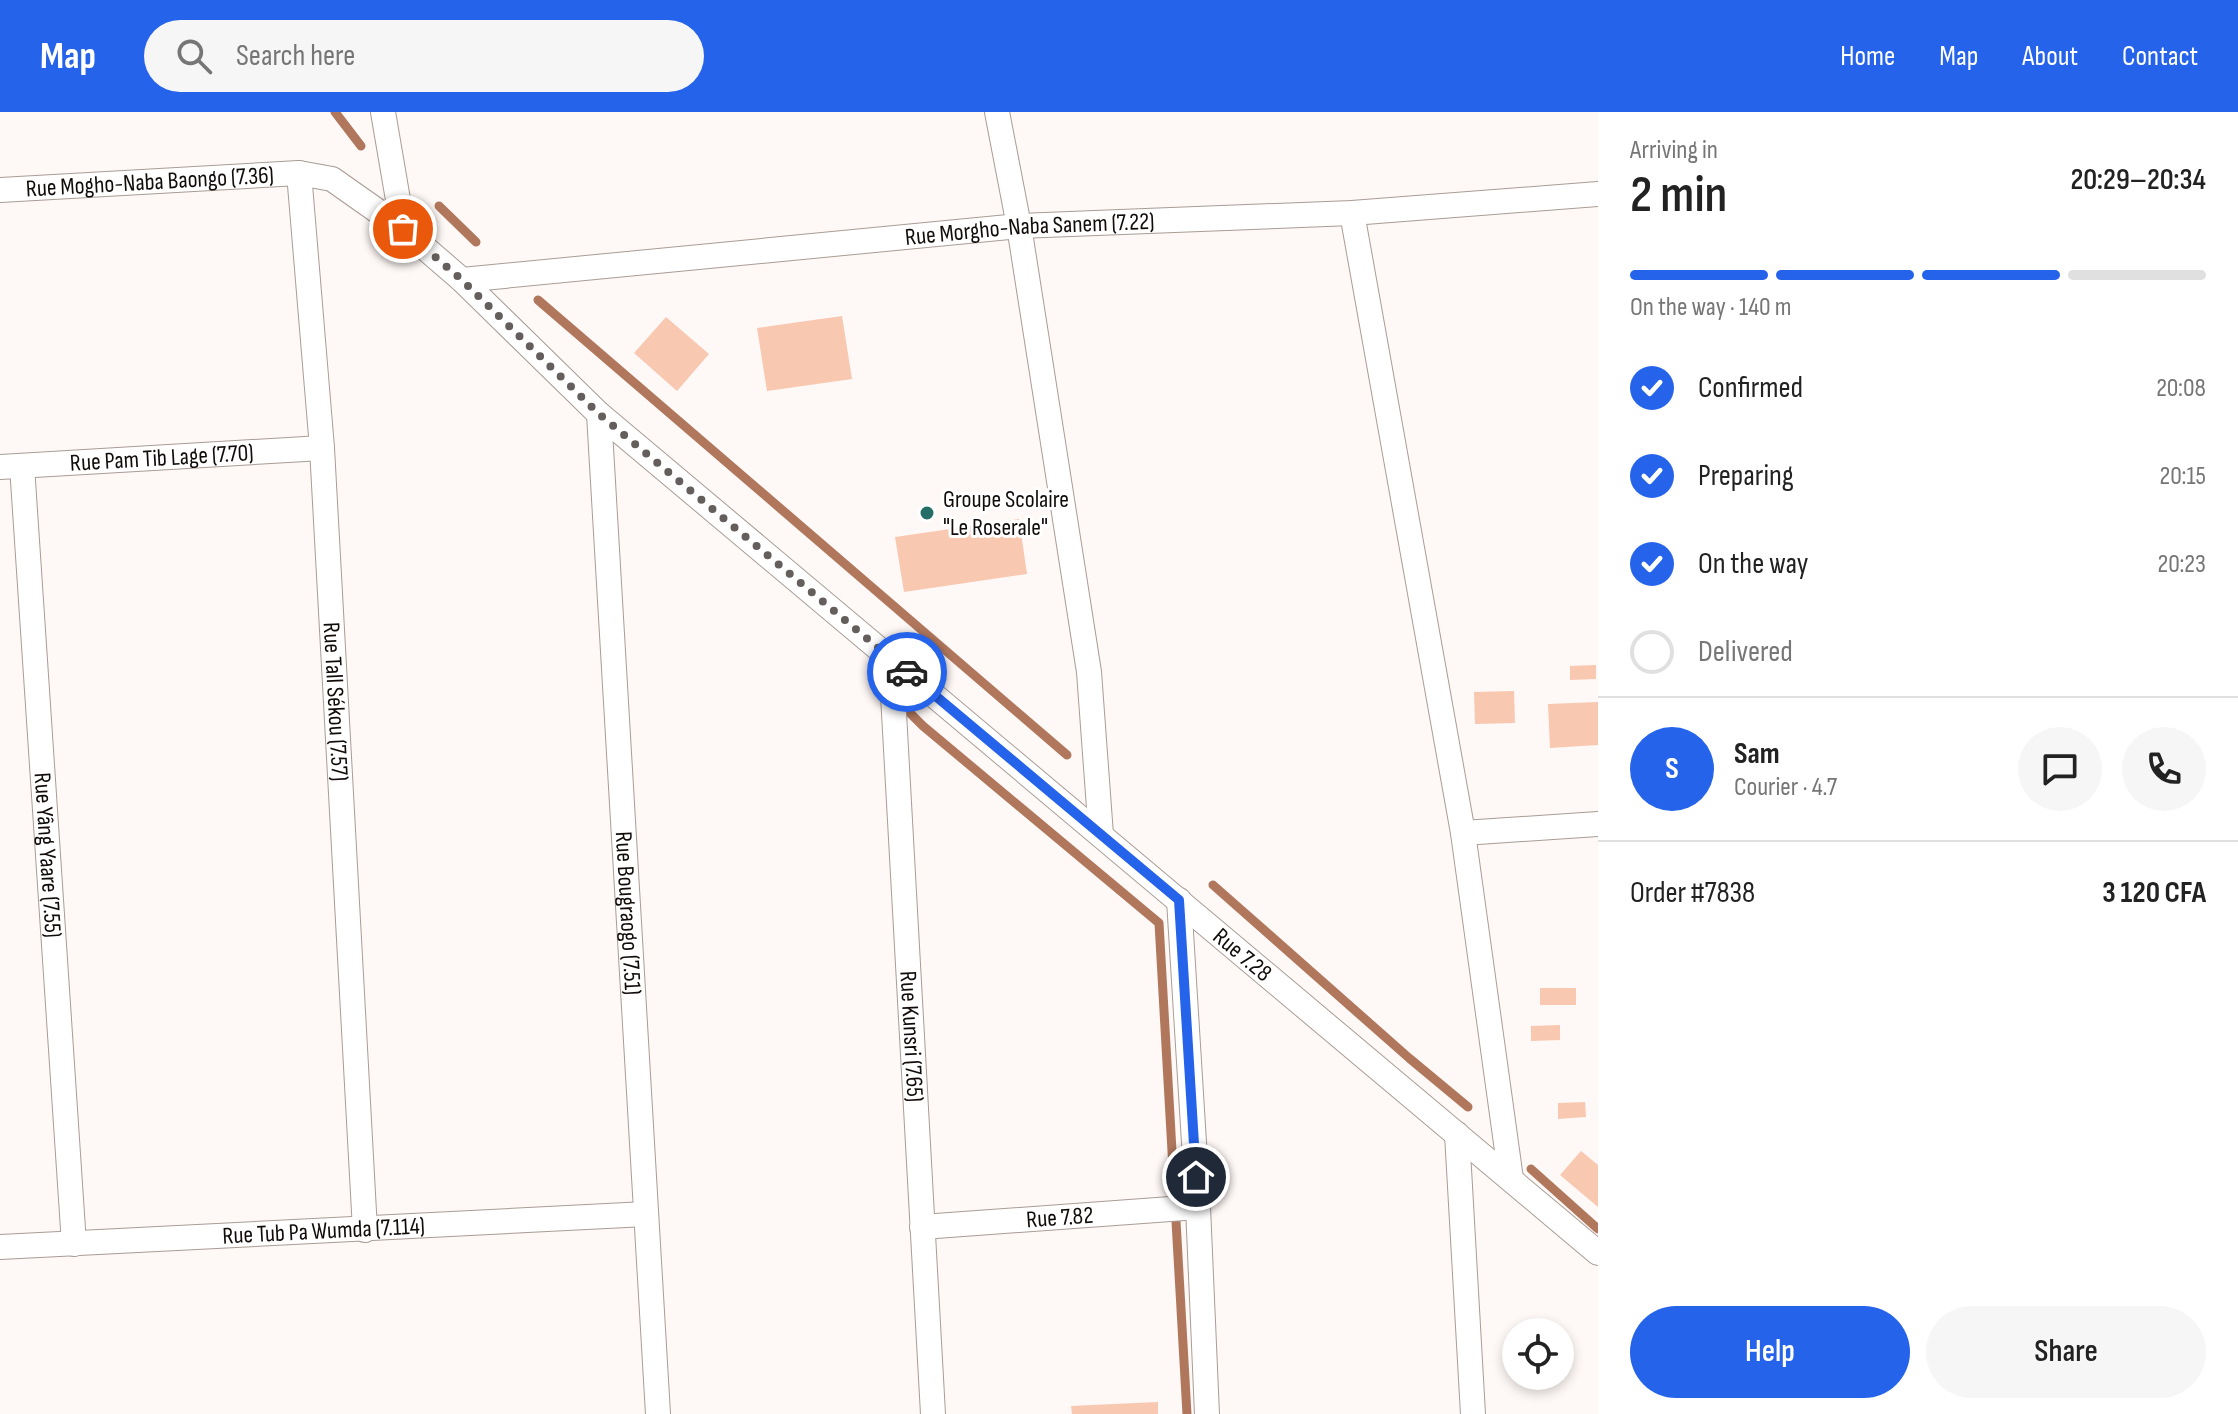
<!DOCTYPE html>
<meta charset="utf-8">
<style>
body{margin:0;font-family:"Sofia Sans Condensed",sans-serif;background:#f6f6f6;color:#222;height:100vh;display:flex;flex-direction:column;font-size:30px;white-space:nowrap}
*{box-sizing:border-box;margin:0}
p{font-size:26px;color:#767676}
.icon{flex:none;width:44px;height:44px;fill:none;stroke:currentColor;stroke-width:2;stroke-linecap:round;stroke-linejoin:round}
.map{position:relative;flex:1;overflow:hidden}
.panel{display:flex;flex-direction:column;background:#fff;width:640px}
.panel>*{flex:none}
.controls{position:absolute;left:1502px;top:1206px;display:grid;gap:16px}
.controls a{display:grid;place-items:center;width:72px;height:72px;border-radius:50%;background:#fff;box-shadow:0 4px 12px #0003;font-size:40px}
.pin{position:absolute;display:grid;place-items:center;width:68px;height:68px;color:#fff;margin:-34px;border:4px solid #fff;border-radius:50%;box-shadow:0 2px 8px #0007}
.courier{position:absolute;display:grid;place-items:center;width:80px;height:80px;margin:-40px;border:6px solid #2563eb;border-radius:50%;background:#fff;color:#222;box-shadow:0 2px 10px #0007}
.headline em{font-style:normal;font-weight:600}
.headline div{display:flex;flex-direction:column-reverse}
.headline{display:flex;align-items:center;justify-content:space-between;height:136px;padding:0 32px}
h1{font-size:52px;font-weight:600;line-height:60px}
.bar{display:grid;grid-template-columns:repeat(4,1fr);gap:12px 8px;align-content:center;height:96px;padding:0 32px}
.bar i{height:10px;border-radius:6px;background:#e0e0e0}
.bar .active{background:#2563eb}
.bar p{grid-column:span 4}
.line{display:flex;align-items:center;gap:20px;padding:0 32px;border-top:2px solid #e0e0e0}
.line div{flex:1}
.round{display:grid;place-items:center;flex:none;width:84px;height:84px;border-radius:42px;background:#f6f6f6}
ol{padding:0 32px;list-style:none}
li{display:flex;align-items:center;gap:24px;height:88px}
li p{margin-inline-start:auto}
li .icon{padding:8px;border-radius:50%;background:#2563eb;color:#fff;stroke-width:4}
li:last-child{color:#767676}
li i{width:44px;height:44px;border:4px solid #e0e0e0;border-radius:50%}
.cta{display:flex;gap:16px;margin-top:auto;padding:16px 32px}
.cta a{flex:1;height:92px;border-radius:48px;background:#2563eb;color:#fff;font-size:32px;font-weight:600;line-height:92px;text-align:center}
.cta a+a{background:#f6f6f6;color:#222}
header{display:flex;align-items:center;gap:48px;box-sizing:border-box;height:112px;padding:0 40px;background:#2563eb;color:#fff}
header strong{font-size:38px}
nav{display:flex;gap:44px;margin-inline-start:auto;font-size:28px}
.search{width:560px;height:72px;background:#f6f6f6;display:flex;align-items:center;gap:20px;box-sizing:border-box;padding:0 28px;border-radius:44px;color:#767676;font-size:30px}
main{display:flex;flex:1;min-height:0}
.map>svg:first-child{display:block}
.lines{fill:none;stroke-linecap:round;stroke-linejoin:round}
.stream{stroke:#b0775c;stroke-width:9}
.building{fill:#f9c8b1}
.street-casing{stroke:#a99c95;stroke-width:26}
.street{stroke:#fff;stroke-width:24}
.done{stroke:#645f5d;stroke-width:8;stroke-dasharray:0 14.4}
.route{stroke:#2563eb;stroke-width:10}
.poi-dot{fill:#256e67;stroke:#fff;stroke-width:3}
.labels{text-anchor:middle;dominant-baseline:central;stroke-width:6;stroke-linejoin:round;paint-order:stroke}
.street-label{font-size:24px;fill:#110c0a;stroke:#fff}
.poi-label{font-size:24px;fill:#110c0a;stroke:#fff;text-anchor:start}
</style>
<header>
<strong>Map</strong>
<div class="search"><svg class="icon" aria-label="search" viewBox="0 0 24 24"><circle cx="10" cy="10" r="6"/><path d="M15 15l6 6"/></svg>Search here</div>
<nav><a>Home</a><a>Map</a><a>About</a><a>Contact</a></nav>
</header>
<main>
<div class="map">
<svg width="1598" height="1302" viewBox="0 0 1598 1302">
<rect width="100%" height="100%" fill="#fef8f6"/>
<g class="lines">
<!-- stream -->
<path class="stream" d="M 335,0 L 361,34
M 439,94 L 476,130
M 538,188 L 1067,643
M 874,566 L 889,580
M 899,590 L 923,614 L 1159,811 L 1187,1302
M 1213,773 L 1409,946 L 1468,995
M 1531,1057 L 1598,1117"/>
</g>
<!-- building -->
<path class="building" d="M 842,204 L 852,267 L 767,279 L 757,216 Z
M 666,205 L 709,242 L 677,279 L 634,241 Z
M 1019,407 L 1027,462 L 904,480 L 895,425 Z
M 1596,553 L 1596,567 L 1570,568 L 1570,554 Z
M 1514,579 L 1515,611 L 1475,612 L 1474,580 Z
M 1598,590 L 1598,633 L 1550,636 L 1548,592 Z
M 1540,876 L 1576,876 L 1576,893 L 1540,893 Z
M 1560,913 L 1560,928 L 1531,929 L 1531,914 Z
M 1585,990 L 1586,1005 L 1558,1007 L 1558,991 Z
M 1581,1039 L 1598,1053 L 1598,1095 L 1560,1063 Z
M 1158,1290 L 1158,1302 L 1072,1302 L 1071,1294 Z"/>
<g class="lines">
<defs>
<g id="street">
<path d="M 383,0 L 403,117"/>
<path d="M 997,0 L 1019,114 L 1089,560 L 1101,723"/>
<path id="s1" d="M 299,61 L 322,336 L 365,1118"/>
<path id="s2" d="M 0,78 L 299,61 L 332,67 L 403,117 L 462,168 L 599,302 L 1598,1141"/>
<path d="M 1352,101 L 1463,721 L 1511,1067"/>
<path id="s3" d="M 462,168 L 1019,114 L 1352,101 L 1598,82"/>
<path id="s4" d="M 599,302 L 658,1302"/>
<path id="s5" d="M 22,354 L 74,1132"/>
<path id="s6" d="M 0,355 L 322,336"/>
<path id="s7" d="M 891,547 L 933,1302"/>
<path d="M 1463,721 L 1598,712"/>
<path d="M 1179,788 L 1198,1095 L 1207,1302"/>
<path d="M 1457,1022 L 1473,1302"/>
<path id="s8" d="M 922,1115 L 1198,1095"/>
<path id="s9" d="M 0,1135 L 646,1102"/>
</g>
</defs>
<!-- street casing -->
<use href="#street" class="street-casing"/>
<!-- street -->
<use href="#street" class="street"/>
</g>
<g class="lines">
<!-- done -->
<path class="done" d="M 403,117 L 462,168 L 599,302 L 907,560"/>
<!-- route -->
<path class="route" d="M 907,560 L 1179,788 L 1196,1065"/>
</g>
<!-- markers -->
<circle class="poi-dot" cx="927" cy="401" r="8"/>
<g class="labels">
<!-- street labels -->
<g class="street-label">
<text stroke="none"><textPath href="#s2" startOffset="150">Rue Mogho-Naba Baongo (7.36)</textPath></text>
<text stroke="none"><textPath href="#s3" startOffset="570">Rue Morgho-Naba Sanem (7.22)</textPath></text>
<text stroke="none"><textPath href="#s6" startOffset="162">Rue Pam Tib Lage (7.70)</textPath></text>
<text stroke="none"><textPath href="#s1" startOffset="530">Rue Tall Sékou (7.57)</textPath></text>
<text stroke="none"><textPath href="#s5" startOffset="390">Rue Yâng Yaare (7.55)</textPath></text>
<text stroke="none"><textPath href="#s4" startOffset="500">Rue Bougraogo (7.51)</textPath></text>
<text stroke="none"><textPath href="#s2" startOffset="1530">Rue 7.28</textPath></text>
<text stroke="none"><textPath href="#s7" startOffset="378">Rue Kunsri (7.65)</textPath></text>
<text stroke="none"><textPath href="#s8" startOffset="138">Rue 7.82</textPath></text>
<text stroke="none"><textPath href="#s9" startOffset="324">Rue Tub Pa Wumda (7.114)</textPath></text>
</g>
<!-- poi labels -->
<g class="poi-label">
<text x="943" y="387">Groupe Scolaire<tspan x="943" dy="28">"Le Roserale"</tspan></text>
</g>
</g>
</svg>
<div class="controls">
<a><svg class="icon" aria-label="locate" viewBox="0 0 24 24"><circle cx="12" cy="12" r="6"/><path d="M12 2v4M12 18v4M2 12h4M18 12h4"/></svg></a>
</div>
<div class="pin" style="left:403px;top:117px;background:#ea580c"><svg class="icon" aria-label="bag" viewBox="0 0 24 24"><path d="M5 8h14l-1 12H6zM9 8a3 3 0 0 1 6 0"/></svg></div>
<div class="pin" style="left:1196px;top:1065px;background:#1f2937"><svg class="icon" aria-label="home" viewBox="0 0 24 24"><path d="M3 11l9-7 9 7M6 9v11h12V9"/></svg></div>
<div class="courier" style="left:907px;top:560px"><svg class="icon" aria-label="car" viewBox="0 0 24 24"><path d="M5 17H2v-5l4-1 3-4h7l3 4 3 1v5h-3M9 17h6M6 11h13"/><circle cx="7" cy="17" r="2"/><circle cx="17" cy="17" r="2"/></svg></div>
</div>
<section class="panel">
<div class="headline"><div><h1>2 min</h1><p>Arriving in</p></div><em>20:29–20:34</em></div>
<div class="bar"><i class="active"></i><i class="active"></i><i class="active"></i><i></i><p>On the way · 140 m</p></div>
<ol>
<li><svg class="icon" aria-label="check" viewBox="0 0 24 24"><path d="M5 12l5 5 9-10"/></svg>Confirmed<p>20:08</p></li>
<li><svg class="icon" aria-label="check" viewBox="0 0 24 24"><path d="M5 12l5 5 9-10"/></svg>Preparing<p>20:15</p></li>
<li><svg class="icon" aria-label="check" viewBox="0 0 24 24"><path d="M5 12l5 5 9-10"/></svg>On the way<p>20:23</p></li>
<li><i></i>Delivered</li>
</ol>
<div class="line" style="height:144px"><b class="round" style="background:#2563eb;color:#fff">S</b><div><b>Sam</b><p>Courier · 4.7</p></div><a class="round"><svg class="icon" aria-label="chat" viewBox="0 0 24 24"><path d="M4 5h16v11H9l-5 4z"/></svg></a><a class="round"><svg class="icon" aria-label="phone" viewBox="0 0 24 24"><path d="M5 4h4l2 5-3 2q2 4 5 5l2-3 5 2v4C11 20 4 13 5 4z"/></svg></a></div>
<div class="line" style="height:104px"><div>Order #7838</div><b>3 120 CFA</b></div>
<div class="cta"><a>Help</a><a>Share</a></div>
</section>
</main>
